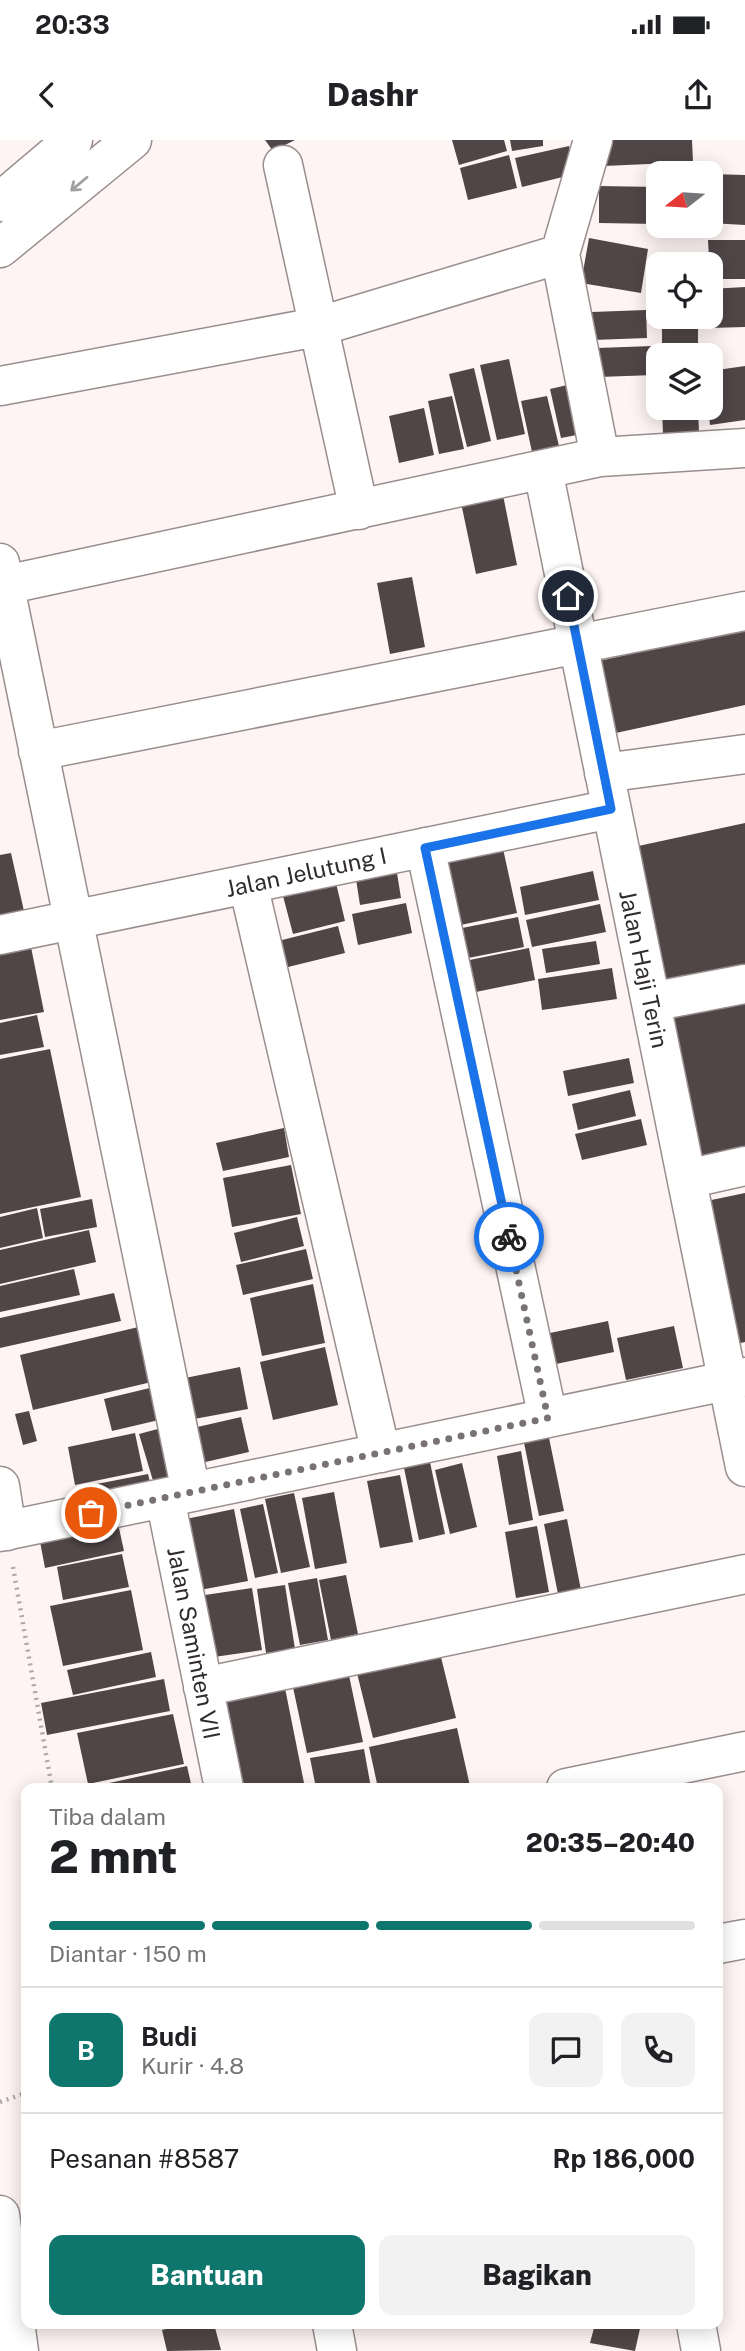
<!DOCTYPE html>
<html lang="id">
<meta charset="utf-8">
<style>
body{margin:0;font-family:"Public Sans",sans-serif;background:#f2f2f2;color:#202124;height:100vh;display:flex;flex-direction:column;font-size:26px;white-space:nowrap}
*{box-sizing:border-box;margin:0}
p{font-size:23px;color:#757577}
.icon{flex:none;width:38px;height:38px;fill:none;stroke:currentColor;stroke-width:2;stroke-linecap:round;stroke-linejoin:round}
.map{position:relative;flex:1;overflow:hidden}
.panel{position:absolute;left:21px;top:1643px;width:702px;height:546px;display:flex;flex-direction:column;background:#fff;border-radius:14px;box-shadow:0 4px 18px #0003}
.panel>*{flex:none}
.needle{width:46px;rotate:253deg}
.tools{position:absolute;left:646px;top:21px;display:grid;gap:14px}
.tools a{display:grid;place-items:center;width:77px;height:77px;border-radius:14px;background:#fff;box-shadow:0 4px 18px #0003;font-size:35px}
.pin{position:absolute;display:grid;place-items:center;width:60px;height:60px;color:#fff;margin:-30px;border:4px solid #fff;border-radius:50%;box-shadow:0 2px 7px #0007}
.courier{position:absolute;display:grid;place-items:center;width:70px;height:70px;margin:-35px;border:5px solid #1a73e8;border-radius:50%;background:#fff;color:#222;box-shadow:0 2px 9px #0007}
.head em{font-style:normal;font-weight:800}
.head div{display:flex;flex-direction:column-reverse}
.head{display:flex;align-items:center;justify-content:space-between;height:119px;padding:0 28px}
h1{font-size:46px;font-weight:800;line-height:52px}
.bar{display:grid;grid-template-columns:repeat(4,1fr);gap:10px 7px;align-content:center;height:84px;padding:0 28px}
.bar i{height:9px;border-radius:5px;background:#e0e0e0}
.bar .selected{background:#0f766e}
.bar p{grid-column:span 4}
.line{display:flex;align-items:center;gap:18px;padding:0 28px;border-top:2px solid #e0e0e0}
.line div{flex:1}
.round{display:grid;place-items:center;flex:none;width:74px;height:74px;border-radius:14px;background:#f2f2f2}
.button{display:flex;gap:14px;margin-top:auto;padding:14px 28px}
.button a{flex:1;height:80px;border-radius:14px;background:#0f766e;color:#fff;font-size:28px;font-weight:800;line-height:80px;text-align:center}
.button a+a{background:#f2f2f2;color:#202124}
.status{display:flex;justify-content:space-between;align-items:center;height:49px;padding:0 35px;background:#fff;direction:ltr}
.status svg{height:19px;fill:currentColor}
header{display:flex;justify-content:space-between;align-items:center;height:91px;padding:0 28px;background:#fff;font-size:32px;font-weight:800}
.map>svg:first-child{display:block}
.building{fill:#514647}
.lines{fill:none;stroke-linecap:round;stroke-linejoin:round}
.minor-casing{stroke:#998d8d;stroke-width:41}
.tertiary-casing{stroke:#998d8d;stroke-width:41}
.trunk-casing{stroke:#998d8d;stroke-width:41}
.path{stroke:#afa6a6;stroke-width:4.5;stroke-dasharray:2 5;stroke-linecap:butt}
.minor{stroke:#fff;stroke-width:38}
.tertiary{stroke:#fff;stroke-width:38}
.trunk{stroke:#fff;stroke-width:38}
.oneway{stroke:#a2a0a0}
.done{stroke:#797272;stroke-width:7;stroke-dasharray:0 12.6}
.route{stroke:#1a73e8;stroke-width:9}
.labels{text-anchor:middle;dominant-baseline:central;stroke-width:7;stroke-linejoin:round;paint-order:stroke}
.street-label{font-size:23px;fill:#312c2c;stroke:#fff}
</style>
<div class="status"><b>20:33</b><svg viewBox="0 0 49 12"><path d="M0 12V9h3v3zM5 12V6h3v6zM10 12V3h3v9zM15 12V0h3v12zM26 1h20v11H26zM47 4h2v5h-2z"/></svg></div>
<header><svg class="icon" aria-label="back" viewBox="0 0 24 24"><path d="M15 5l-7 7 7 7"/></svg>Dashr<svg class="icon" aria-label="share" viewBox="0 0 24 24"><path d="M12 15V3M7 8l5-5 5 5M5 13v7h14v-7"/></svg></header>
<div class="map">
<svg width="745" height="2211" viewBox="0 0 745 2211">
<rect width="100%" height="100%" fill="#fff4f4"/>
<!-- building -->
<path class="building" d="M 265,0 L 295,0 L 273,11 Z
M 452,0 L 504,0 L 507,11 L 459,25 Z
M 510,0 L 543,0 L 543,6 L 512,11 Z
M 603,0 L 692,0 L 693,22 L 604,26 Z
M 569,6 L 575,34 L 522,47 L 515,18 Z
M 509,15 L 517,48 L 468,60 L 460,28 Z
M 710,34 L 745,35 L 745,85 L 710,83 Z
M 599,46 L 658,47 L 658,84 L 599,83 Z
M 589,98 L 648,109 L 641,153 L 581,143 Z
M 708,100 L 745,100 L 745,139 L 710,139 Z
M 662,113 L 698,114 L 698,124 L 662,124 Z
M 745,147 L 745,187 L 709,188 L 710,149 Z
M 646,170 L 647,198 L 593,200 L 592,172 Z
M 662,177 L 698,177 L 698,215 L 662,215 Z
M 653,206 L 655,235 L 598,237 L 597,208 Z
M 509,219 L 525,294 L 497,300 L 480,225 Z
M 745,226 L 745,280 L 710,285 L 708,268 L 710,268 L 710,231 Z
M 474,228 L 491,301 L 467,307 L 449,234 Z
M 576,243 L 587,293 L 561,298 L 550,249 Z
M 452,256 L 464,309 L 439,314 L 428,261 Z
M 547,256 L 559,306 L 532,312 L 521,261 Z
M 424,268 L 434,315 L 399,323 L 389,276 Z
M 662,268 L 698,268 L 699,292 L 663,294 Z
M 502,350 L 517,425 L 476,434 L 460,358 Z
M 412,437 L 425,507 L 390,514 L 377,443 Z
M 745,488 L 745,565 L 602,596 L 586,524 Z
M 745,683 L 745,832 L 660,851 L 629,708 Z
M 502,704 L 517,773 L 456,786 L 441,717 Z
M 11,713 L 26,780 L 0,786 L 0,715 Z
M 396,727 L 401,758 L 360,765 L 355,733 Z
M 593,731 L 599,760 L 525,775 L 520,747 Z
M 336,743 L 345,781 L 293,794 L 283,756 Z
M 406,763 L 412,793 L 358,805 L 352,774 Z
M 600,764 L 606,792 L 532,807 L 526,780 Z
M 518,777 L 524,807 L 458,820 L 452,790 Z
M 338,786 L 345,813 L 284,828 L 278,801 Z
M 596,801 L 600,824 L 546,833 L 542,809 Z
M 30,802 L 44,872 L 0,880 L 0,807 Z
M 529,808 L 535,840 L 466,854 L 460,822 Z
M 612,828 L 617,859 L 542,870 L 538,839 Z
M 745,862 L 745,1011 L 692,1023 L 661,881 Z
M 37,875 L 44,907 L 0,915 L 0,883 Z
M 50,909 L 81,1057 L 0,1074 L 0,919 Z
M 629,918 L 634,943 L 568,956 L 563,931 Z
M 630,950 L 636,976 L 578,990 L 572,964 Z
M 641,979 L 647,1005 L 582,1020 L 575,994 Z
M 284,988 L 289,1017 L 223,1031 L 216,1003 Z
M 291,1025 L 301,1074 L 232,1087 L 223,1038 Z
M 745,1053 L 745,1202 L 728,1206 L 697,1063 Z
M 92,1059 L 97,1087 L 45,1097 L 40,1069 Z
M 37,1068 L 43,1098 L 0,1108 L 0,1077 Z
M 297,1077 L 304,1106 L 241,1122 L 234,1093 Z
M 89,1090 L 96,1122 L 0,1144 L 0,1110 Z
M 306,1109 L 313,1139 L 243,1155 L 236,1125 Z
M 74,1129 L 80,1155 L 0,1172 L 0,1146 Z
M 313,1144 L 325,1203 L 262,1216 L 250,1158 Z
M 114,1153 L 121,1181 L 0,1208 L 0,1178 Z
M 608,1181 L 614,1212 L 551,1225 L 545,1194 Z
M 147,1185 L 160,1240 L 33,1270 L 20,1215 Z
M 674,1186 L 683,1228 L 626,1240 L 617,1198 Z
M 325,1207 L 338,1265 L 273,1280 L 260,1222 Z
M 240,1227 L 248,1269 L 178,1282 L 170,1241 Z
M 154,1247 L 163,1279 L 112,1291 L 104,1259 Z
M 29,1271 L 37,1301 L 23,1305 L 15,1274 Z
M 241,1277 L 249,1312 L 188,1326 L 180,1291 Z
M 169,1286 L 186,1345 L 157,1354 L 139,1294 Z
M 547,1288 L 564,1371 L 539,1376 L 522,1293 Z
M 135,1293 L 143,1331 L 75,1345 L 68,1307 Z
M 521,1311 L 533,1380 L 509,1385 L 497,1316 Z
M 430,1322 L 445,1394 L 419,1400 L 404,1328 Z
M 462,1323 L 477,1387 L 450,1394 L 435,1330 Z
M 148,1334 L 153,1354 L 80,1369 L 76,1348 Z
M 400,1335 L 413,1402 L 380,1408 L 367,1341 Z
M 334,1352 L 347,1423 L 315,1429 L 302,1358 Z
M 294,1353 L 310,1427 L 281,1433 L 265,1359 Z
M 263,1364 L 278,1433 L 255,1438 L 240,1369 Z
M 234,1369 L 248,1441 L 200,1450 L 186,1379 Z
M 116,1374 L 124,1411 L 45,1428 L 38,1391 Z
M 567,1379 L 581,1450 L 558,1454 L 544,1384 Z
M 537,1386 L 549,1452 L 516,1458 L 505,1392 Z
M 122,1414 L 129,1447 L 63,1460 L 57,1427 Z
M 346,1435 L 358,1494 L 331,1500 L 319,1440 Z
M 317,1438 L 328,1500 L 300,1505 L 288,1443 Z
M 285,1445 L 295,1509 L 266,1513 L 257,1449 Z
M 252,1448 L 262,1510 L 214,1517 L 205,1455 Z
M 131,1450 L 143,1510 L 63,1526 L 50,1466 Z
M 438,1505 L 456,1578 L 373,1598 L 355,1525 Z
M 151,1512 L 156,1537 L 73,1555 L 67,1530 Z
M 347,1526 L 363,1602 L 307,1613 L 291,1538 Z
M 164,1539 L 170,1571 L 47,1595 L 41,1563 Z
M 284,1543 L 305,1648 L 237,1648 L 218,1556 Z
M 173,1574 L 184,1624 L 88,1644 L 77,1593 Z
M 457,1588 L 470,1646 L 378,1648 L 369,1607 Z
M 364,1609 L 371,1648 L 316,1648 L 310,1618 Z
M 187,1626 L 192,1648 L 91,1648 L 91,1647 Z
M 185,2184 L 214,2184 L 221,2210 L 167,2211 L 162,2190 Z
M 595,2184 L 641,2184 L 635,2211 L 590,2203 Z"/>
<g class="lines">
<defs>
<path id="minor" d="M 593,0 L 560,114 L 600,317
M 283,25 L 359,370
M 0,246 L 317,187 L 560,114
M 543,330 L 745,1327
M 0,423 L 191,1352
M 5,445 L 600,317 L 745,308
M 38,611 L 745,471
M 604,633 L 745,614
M 425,707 L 548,1278
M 248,744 L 381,1313
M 0,795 L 611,669
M 651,862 L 745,844
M 687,1039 L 745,1026
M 0,1346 L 7,1391
M 165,1358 L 224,1648
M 0,1392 L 745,1237
M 203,1547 L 745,1434
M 566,1648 L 745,1611
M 718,1804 L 745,1799
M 332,2184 L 337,2211
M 696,2184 L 701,2211"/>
<path id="tertiary" d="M 0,62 L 73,0
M 0,108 L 132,0"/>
<path id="trunk" d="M 0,2075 L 19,2211"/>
</defs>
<!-- minor casing -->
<use href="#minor" class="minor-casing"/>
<!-- tertiary casing -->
<use href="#tertiary" class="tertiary-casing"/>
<!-- trunk casing -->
<use href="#trunk" class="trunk-casing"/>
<!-- path -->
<path class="path" d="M 13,1427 L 52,1648
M 0,1962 L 26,1953"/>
<!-- minor -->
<use href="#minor" class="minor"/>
<!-- tertiary -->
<use href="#tertiary" class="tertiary"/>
<!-- trunk -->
<use href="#trunk" class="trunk"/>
</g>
<!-- one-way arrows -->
<defs><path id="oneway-shaft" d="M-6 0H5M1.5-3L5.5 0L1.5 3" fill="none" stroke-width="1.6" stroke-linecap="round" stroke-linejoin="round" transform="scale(1.75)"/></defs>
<use class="oneway" href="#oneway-shaft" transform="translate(79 44) rotate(140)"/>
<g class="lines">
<!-- done -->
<path class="done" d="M 91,1373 L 548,1278 L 509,1097"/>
<!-- route -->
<path class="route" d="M 509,1097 L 425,708 L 611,669 L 568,456"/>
</g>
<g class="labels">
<!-- street labels -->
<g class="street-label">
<text transform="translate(306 732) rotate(-12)">Jalan Jelutung I</text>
<text transform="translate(644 829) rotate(78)">Jalan Haji Terin</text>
<text transform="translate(194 1503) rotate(79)">Jalan Saminten VII</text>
</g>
</g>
</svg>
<div class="tools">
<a><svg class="needle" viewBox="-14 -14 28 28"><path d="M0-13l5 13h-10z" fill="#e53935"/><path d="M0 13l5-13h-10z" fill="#757577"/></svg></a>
<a><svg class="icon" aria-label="locate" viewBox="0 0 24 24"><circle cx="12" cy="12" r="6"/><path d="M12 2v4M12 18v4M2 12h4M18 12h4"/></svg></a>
<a><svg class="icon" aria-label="layers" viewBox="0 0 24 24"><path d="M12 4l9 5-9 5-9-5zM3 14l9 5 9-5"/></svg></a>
</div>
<div class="pin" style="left:91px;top:1373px;background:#ea580c"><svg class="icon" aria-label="bag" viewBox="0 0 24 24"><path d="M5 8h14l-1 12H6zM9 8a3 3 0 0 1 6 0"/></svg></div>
<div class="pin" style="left:568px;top:456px;background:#1f2937"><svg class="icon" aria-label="home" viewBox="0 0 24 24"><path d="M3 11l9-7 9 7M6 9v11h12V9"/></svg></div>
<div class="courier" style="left:509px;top:1097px"><svg class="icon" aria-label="bike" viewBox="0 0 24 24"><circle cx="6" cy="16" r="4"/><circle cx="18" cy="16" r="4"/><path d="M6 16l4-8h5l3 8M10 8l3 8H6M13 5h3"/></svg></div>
<section class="panel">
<div class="head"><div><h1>2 mnt</h1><p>Tiba dalam</p></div><em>20:35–20:40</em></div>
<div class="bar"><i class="selected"></i><i class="selected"></i><i class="selected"></i><i></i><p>Diantar · 150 m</p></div>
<div class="line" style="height:126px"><b class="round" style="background:#0f766e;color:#fff">B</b><div><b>Budi</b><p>Kurir · 4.8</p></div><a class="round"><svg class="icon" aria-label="chat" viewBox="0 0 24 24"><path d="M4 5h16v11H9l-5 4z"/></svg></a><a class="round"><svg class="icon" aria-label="phone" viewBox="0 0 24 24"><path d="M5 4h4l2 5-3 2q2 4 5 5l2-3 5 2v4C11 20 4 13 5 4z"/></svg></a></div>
<div class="line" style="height:91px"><div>Pesanan #8587</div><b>Rp 186,000</b></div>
<div class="button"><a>Bantuan</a><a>Bagikan</a></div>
</section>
</div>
